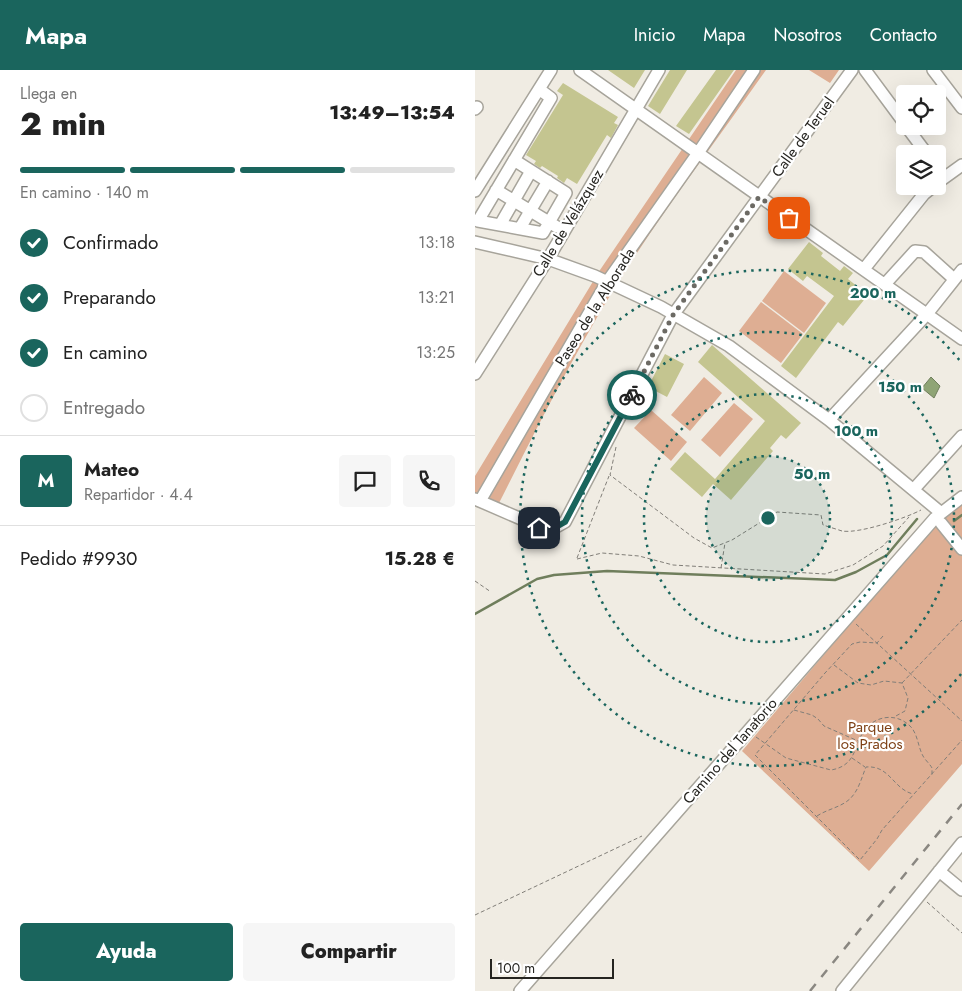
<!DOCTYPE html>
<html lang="es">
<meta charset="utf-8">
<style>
body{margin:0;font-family:Jost,sans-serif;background:#f6f6f6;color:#222;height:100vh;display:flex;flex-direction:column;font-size:19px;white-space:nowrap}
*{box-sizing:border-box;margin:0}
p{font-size:16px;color:#767676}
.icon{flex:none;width:28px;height:28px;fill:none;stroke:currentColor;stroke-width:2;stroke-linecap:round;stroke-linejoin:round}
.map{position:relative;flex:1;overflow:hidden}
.details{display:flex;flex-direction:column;background:#fff;width:475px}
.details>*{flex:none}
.tools{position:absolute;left:421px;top:15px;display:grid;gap:10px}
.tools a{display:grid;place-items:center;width:50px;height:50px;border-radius:5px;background:#fff;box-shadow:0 5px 20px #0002;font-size:25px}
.scale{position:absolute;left:15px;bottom:12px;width:124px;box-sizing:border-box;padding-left:5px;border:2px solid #252420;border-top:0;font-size:14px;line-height:18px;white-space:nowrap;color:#252420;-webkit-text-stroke:4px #fff;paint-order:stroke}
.pin{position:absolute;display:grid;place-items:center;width:42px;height:42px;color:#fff;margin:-21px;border-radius:10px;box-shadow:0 2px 8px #0006}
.courier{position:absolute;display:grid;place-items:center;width:50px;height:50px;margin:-25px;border:4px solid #1a655d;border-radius:50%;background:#fff;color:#222;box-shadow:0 1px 6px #0007}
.summary em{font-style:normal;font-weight:800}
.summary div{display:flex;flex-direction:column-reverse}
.summary{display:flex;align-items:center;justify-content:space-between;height:85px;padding:0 20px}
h1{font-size:32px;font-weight:800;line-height:38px}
.bar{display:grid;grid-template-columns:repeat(4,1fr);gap:8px 5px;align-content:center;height:60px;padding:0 20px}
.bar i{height:6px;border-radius:4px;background:#e0e0e0}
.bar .on{background:#1a655d}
.bar p{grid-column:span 4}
.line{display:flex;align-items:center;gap:12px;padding:0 20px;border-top:1px solid #e0e0e0}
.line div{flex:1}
.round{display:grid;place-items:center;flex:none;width:52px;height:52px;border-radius:5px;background:#f6f6f6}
ol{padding:0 20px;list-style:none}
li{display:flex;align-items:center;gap:15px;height:55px}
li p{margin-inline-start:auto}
li .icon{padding:5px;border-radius:50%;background:#1a655d;color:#fff;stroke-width:4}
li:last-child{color:#767676}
li i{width:28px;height:28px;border:2px solid #e0e0e0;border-radius:50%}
.action{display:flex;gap:10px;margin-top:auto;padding:10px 20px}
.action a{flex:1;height:58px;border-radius:5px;background:#1a655d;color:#fff;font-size:20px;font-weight:800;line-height:58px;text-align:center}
.action a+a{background:#f6f6f6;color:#222}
header{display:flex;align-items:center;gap:30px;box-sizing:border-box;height:70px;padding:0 25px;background:#1a655d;color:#fff}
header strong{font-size:24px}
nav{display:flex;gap:28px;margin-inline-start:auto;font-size:18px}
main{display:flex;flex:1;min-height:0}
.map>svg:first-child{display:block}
.green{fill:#deae93}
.water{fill:#8fa475;stroke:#6f7e5c}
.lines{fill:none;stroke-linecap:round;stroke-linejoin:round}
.stream{stroke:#6f7e5c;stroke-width:2.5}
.building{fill:#c4c590}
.minor-casing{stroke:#a7a49b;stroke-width:14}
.path{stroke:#817e78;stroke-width:1;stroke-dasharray:4 2.5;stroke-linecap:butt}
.minor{stroke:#fff;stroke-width:11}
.rail{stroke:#8a8781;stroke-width:2.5;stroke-dasharray:9 9;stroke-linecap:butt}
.done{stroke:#6c6a64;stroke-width:5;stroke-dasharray:0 9}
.route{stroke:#1a655d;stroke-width:6}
.ring{fill:none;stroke:#1a655d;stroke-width:2.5;stroke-dasharray:2.5 5}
.labels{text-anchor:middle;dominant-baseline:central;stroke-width:4.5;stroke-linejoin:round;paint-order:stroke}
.street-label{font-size:15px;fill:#252420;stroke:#fff}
.park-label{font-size:15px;fill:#7e4116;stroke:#fff}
.centre{fill:#1a655d;stroke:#fff;stroke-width:2.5}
.ring-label{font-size:15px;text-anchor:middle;font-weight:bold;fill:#1a655d;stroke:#fff;stroke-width:4.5;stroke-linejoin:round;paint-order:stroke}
</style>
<header>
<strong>Mapa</strong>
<nav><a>Inicio</a><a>Mapa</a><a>Nosotros</a><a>Contacto</a></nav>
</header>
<main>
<section class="details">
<div class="summary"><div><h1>2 min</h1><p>Llega en</p></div><em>13:49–13:54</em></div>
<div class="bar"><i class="on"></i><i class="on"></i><i class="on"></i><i></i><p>En camino · 140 m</p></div>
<ol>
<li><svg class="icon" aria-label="check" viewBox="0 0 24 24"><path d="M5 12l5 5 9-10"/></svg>Confirmado<p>13:18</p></li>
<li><svg class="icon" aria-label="check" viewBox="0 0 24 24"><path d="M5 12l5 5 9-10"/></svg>Preparando<p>13:21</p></li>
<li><svg class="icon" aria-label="check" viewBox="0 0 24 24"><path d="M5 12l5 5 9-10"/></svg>En camino<p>13:25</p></li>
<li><i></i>Entregado</li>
</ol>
<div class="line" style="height:90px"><b class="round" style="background:#1a655d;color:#fff">M</b><div><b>Mateo</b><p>Repartidor · 4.4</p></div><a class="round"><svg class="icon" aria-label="chat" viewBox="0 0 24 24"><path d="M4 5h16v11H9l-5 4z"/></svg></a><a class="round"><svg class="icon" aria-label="phone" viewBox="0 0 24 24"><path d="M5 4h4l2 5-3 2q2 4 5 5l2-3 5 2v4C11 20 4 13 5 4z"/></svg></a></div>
<div class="line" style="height:65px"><div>Pedido #9930</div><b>15.28 €</b></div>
<div class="action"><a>Ayuda</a><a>Compartir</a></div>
</section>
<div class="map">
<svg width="487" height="921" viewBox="0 0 487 921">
<rect width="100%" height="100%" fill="#f0ece3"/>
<!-- green -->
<path class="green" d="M 261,0 L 291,0 C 247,63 200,125 158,189 C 107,267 65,352 23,435 L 0,424 L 0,406 L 125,200 Z
M 334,0 L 364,0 L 355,13 Z
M 309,201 L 351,233 L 329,263 L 287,231 Z
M 286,232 L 328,264 L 306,293 L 264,261 Z
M 229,307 L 247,323 L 215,361 L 196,345 Z
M 259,333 L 278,349 L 245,387 L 226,370 Z
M 176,340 L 212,372 L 196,391 L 159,358 Z
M 487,431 L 487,694 L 394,801 L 267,681 L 465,448 Z"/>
<!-- water -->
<path class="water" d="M 456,307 L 465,316 L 459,328 L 447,318 Z"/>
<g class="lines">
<!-- stream -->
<path class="stream" d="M 479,451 L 487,445
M 0,544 L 62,509 L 79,505 L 132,501 L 360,510 L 381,502 L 412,485 L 442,449"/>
</g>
<!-- building -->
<path class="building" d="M 133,0 L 170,0 L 159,18 Z
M 195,0 L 212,0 L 185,44 L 173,36 Z
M 241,0 L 259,0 L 214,64 L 201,56 Z
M 88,13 L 143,47 L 139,53 L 143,55 L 136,68 L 132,65 L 102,114 L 92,108 L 89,113 L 82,108 L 83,106 L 67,96 L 65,98 L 59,94 L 61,91 L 51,85 L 88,25 L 82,21 Z
M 334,172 L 348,183 L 346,186 L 365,201 L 369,196 L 378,203 L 373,209 L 393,225 L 368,256 L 363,252 L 321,308 L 306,296 L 359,226 L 332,206 L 328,211 L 313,199 Z
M 237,275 L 326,353 L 311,369 L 306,365 L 295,378 L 298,381 L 256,430 L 238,414 L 227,427 L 195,399 L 210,382 L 240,409 L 290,351 L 223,292 Z
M 190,284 L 209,294 L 192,327 L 173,317 Z"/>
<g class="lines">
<defs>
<path id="minor" d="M 105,0 L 487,269
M 390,0 L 430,54
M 458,0 L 487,38
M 0,39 L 2,37
M 431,56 L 452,84
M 39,90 L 91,123 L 68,163 L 3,151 L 76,28 L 64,19
M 462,113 L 487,95
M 21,120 L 82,157
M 0,121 L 76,0
M 25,155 L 56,101
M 45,158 L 73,111
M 0,172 L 73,189 L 120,206 L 186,237 L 254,276 L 354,350 L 465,442
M 389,199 L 449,124 L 459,116
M 410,214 L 440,181 L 449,182 L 479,209
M 0,304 L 73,189 L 184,0
M 354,350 L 452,244 L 487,200
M 439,419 L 487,366
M 0,429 L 74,461 L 90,452 L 198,245 L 377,0
M 5,431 L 132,212 L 223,83 L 279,0
M 466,453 L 487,479
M 464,801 L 487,820
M 45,921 L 460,448 L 487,427
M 367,921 L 487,773"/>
</defs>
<!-- minor casing -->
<use href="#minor" class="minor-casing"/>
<!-- path -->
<path class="path" d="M 141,377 L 135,405 L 219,468 L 237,478 L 257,470 L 302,442 L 346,445 L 348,455 C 354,457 361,459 367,461 C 384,464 431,448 446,440
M 102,488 L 134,406
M 102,489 L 127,483 L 164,486 L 198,495 L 350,504 L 378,495 L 408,476 L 434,447
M 246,498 L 250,473
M 0,511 L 16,522
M 381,554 L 487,651
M 408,566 L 402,573 L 385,572 L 377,574 L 350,603 L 280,685 L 385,790 L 402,769 L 407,760 L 487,670
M 359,595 L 383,613 L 396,615 L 409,611 L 427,613 L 433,628 L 430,641 L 419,647
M 427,613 L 487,550
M 319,640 L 337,645 L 343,649 L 349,656 L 383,671
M 281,667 L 311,688 L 356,700 C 362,699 368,697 373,692 C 380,685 382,673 387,664 C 397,646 421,641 436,657 C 443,665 443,677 448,686 C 450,690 455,694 457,698 L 457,705
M 377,688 L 390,697
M 342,746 C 351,740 362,738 371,732 C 383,724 386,709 391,697 C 415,695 418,719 438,724
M 452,832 L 487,863
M 0,845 L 167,766"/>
<!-- minor -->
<use href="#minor" class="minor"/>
<!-- rail -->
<path class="rail" d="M 335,921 L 487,734"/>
</g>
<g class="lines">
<!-- done -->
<path class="done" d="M 157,325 L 198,245 L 284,127 L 314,148"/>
<!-- route -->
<path class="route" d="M 64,458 L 74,461 L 90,452 L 157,325"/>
</g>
<!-- distance rings -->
<circle cx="293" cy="448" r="62" fill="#1a655d" fill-opacity=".12"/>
<g class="ring">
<circle cx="293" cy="448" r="62"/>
<circle cx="293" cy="448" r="124"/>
<circle cx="293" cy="448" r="186"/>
<path d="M486 604A248 248 0 1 1 486 292"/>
</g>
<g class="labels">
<!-- street labels -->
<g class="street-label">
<text transform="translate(328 67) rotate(-54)">Calle de Teruel</text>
<text transform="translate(93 153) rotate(-59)">Calle de Velázquez</text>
<text transform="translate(120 237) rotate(-58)">Paseo de la Alborada</text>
<text transform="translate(255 681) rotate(-49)">Camino del Tanatorio</text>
</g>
<!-- park labels -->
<g class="park-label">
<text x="395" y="657">Parque<tspan x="395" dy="17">los Prados</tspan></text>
</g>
</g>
<circle cx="293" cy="448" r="8" class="centre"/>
<g class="ring-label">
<text x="398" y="228">200 m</text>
<text x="425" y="322">150 m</text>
<text x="381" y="366">100 m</text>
<text x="337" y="409">50 m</text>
</g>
</svg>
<div class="tools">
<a><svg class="icon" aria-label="locate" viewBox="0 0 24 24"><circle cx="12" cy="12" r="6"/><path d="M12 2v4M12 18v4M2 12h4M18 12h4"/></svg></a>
<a><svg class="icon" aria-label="layers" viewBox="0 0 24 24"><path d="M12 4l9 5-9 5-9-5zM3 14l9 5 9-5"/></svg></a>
</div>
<div class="scale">100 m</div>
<div class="pin" style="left:314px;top:148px;background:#ea580c"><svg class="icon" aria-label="bag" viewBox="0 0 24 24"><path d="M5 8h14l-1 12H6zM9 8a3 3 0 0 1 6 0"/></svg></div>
<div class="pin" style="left:64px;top:458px;background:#1f2937"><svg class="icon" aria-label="home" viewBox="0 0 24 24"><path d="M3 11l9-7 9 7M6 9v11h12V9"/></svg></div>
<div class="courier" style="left:157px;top:325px"><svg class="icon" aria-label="bike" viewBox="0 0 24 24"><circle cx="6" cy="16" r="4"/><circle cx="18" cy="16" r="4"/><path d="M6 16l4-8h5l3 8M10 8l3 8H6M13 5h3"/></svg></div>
</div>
</main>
